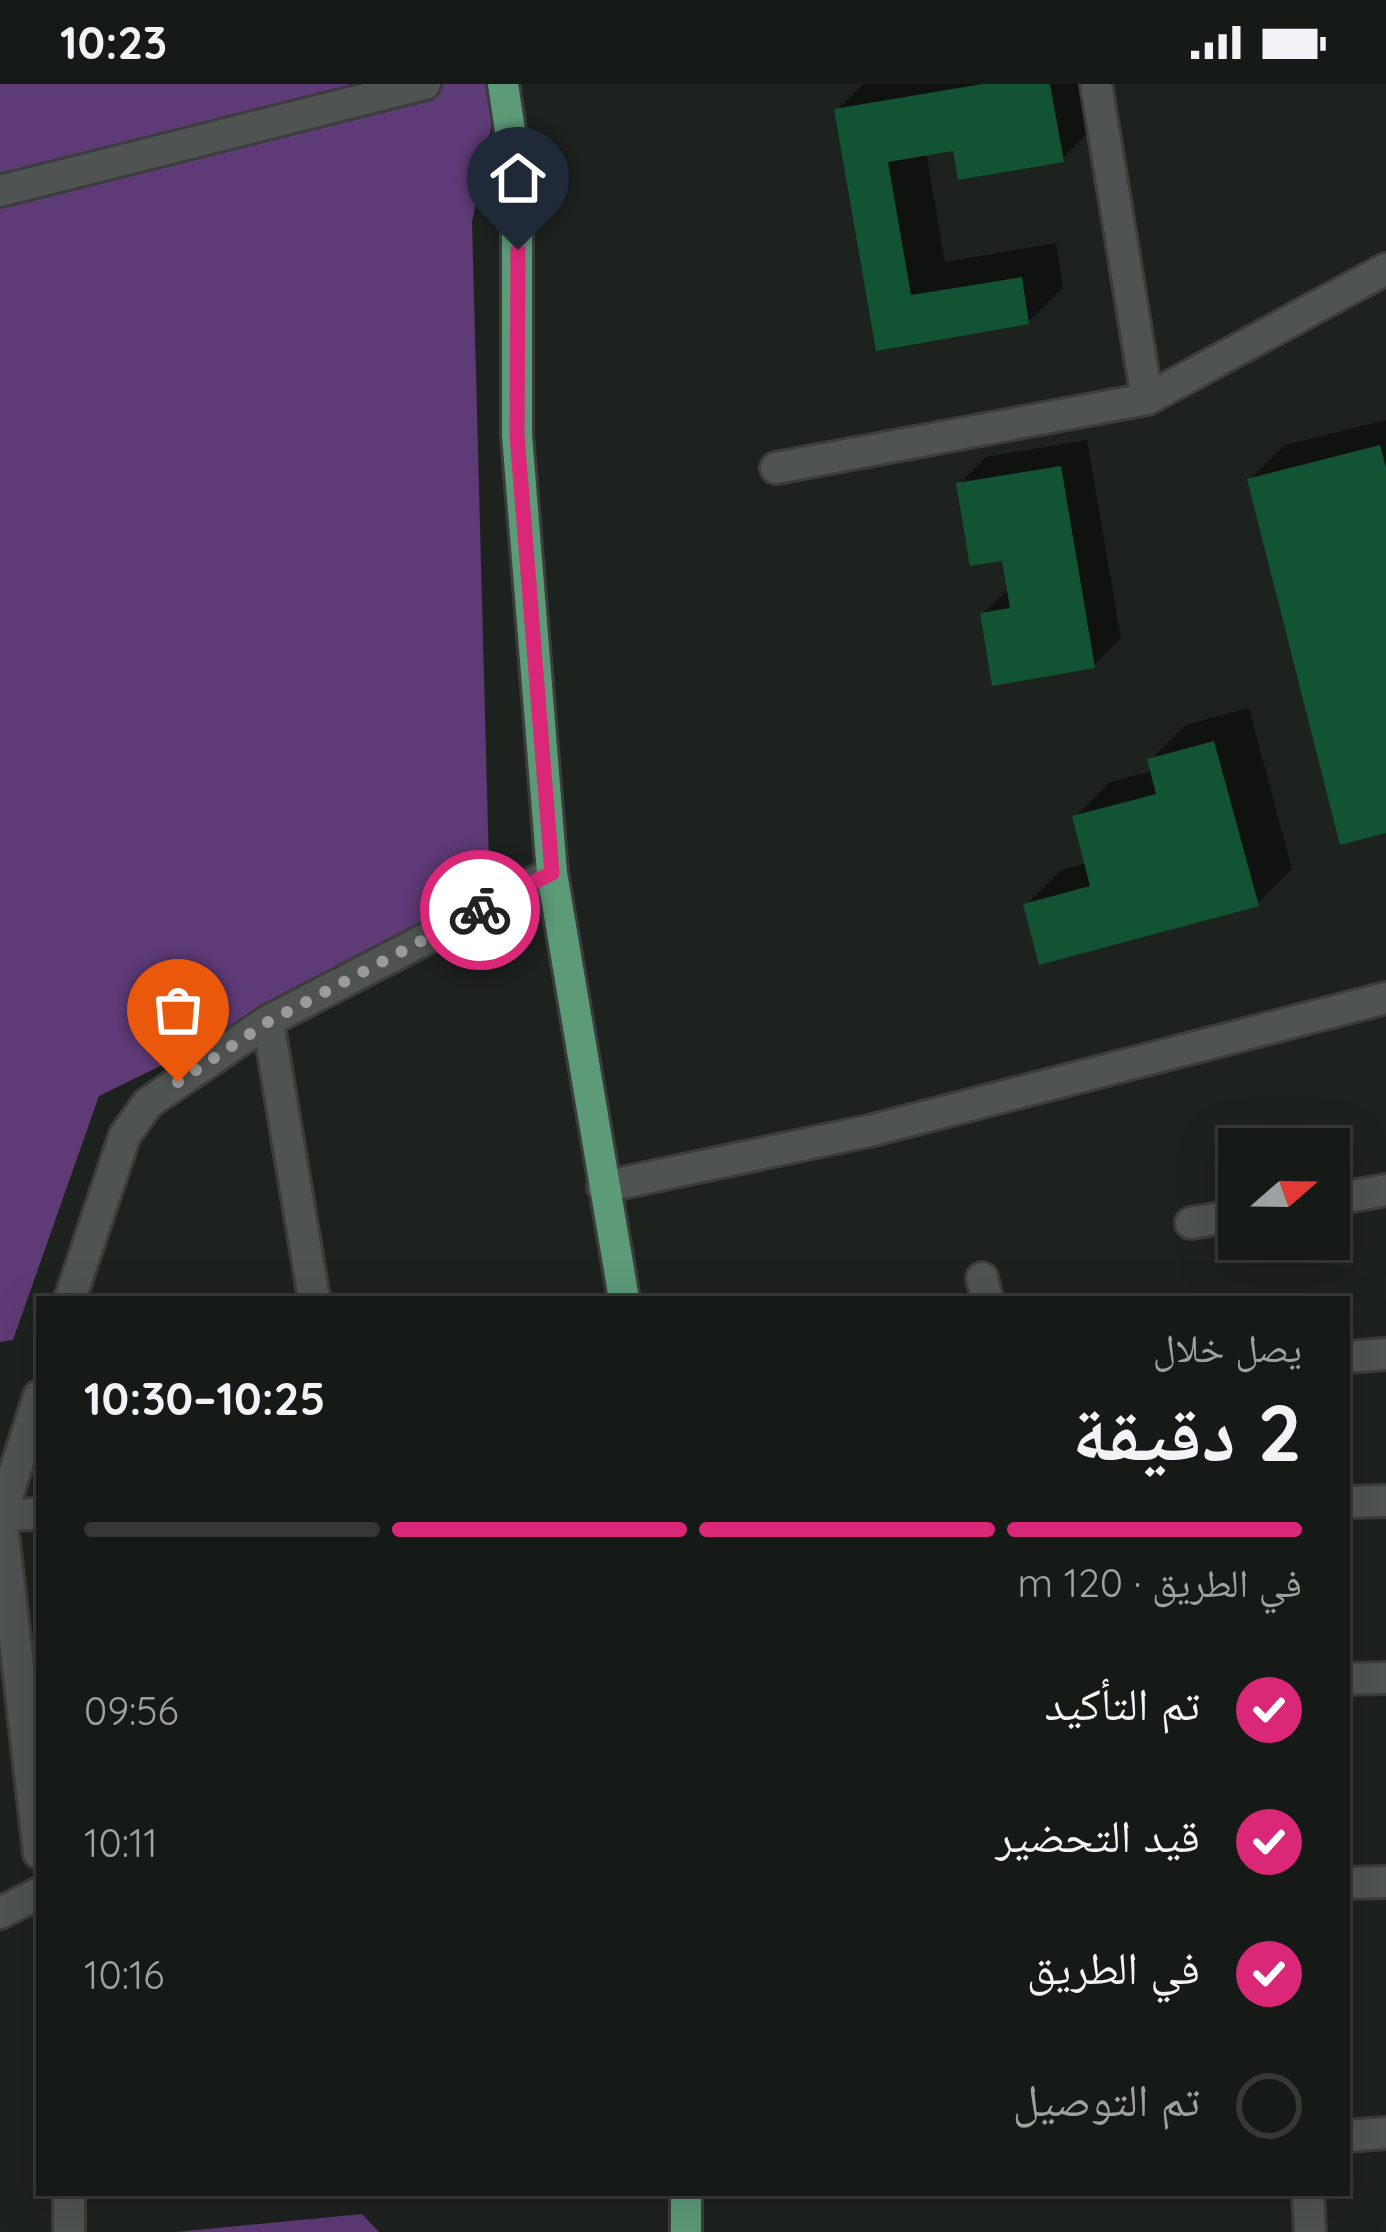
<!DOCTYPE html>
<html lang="ar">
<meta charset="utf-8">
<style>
body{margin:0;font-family:Quicksand,"Noto Naskh Arabic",sans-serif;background:#232724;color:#f1f3f6;direction:rtl;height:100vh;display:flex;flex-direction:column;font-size:45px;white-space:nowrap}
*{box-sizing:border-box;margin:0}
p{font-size:39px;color:#9ea1a1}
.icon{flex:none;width:66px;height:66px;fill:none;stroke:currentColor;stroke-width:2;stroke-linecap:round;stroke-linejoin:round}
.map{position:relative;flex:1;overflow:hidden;direction:ltr}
.details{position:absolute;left:36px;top:1212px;width:1314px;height:900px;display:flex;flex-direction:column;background:#161a17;border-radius:0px;box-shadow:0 12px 48px #0002,0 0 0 3px #353836;direction:rtl}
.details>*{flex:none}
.needle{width:78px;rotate:70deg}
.controls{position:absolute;left:1218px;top:1044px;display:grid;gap:24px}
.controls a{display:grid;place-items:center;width:132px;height:132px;border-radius:0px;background:#161a17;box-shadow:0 12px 48px #0002,0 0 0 3px #353836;font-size:60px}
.pin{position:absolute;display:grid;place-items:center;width:102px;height:102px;color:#fff;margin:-123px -51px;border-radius:50% 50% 50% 0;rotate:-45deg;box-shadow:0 0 12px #0007}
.pin .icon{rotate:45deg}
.courier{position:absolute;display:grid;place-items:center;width:120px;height:120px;margin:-60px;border:9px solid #db2777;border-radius:50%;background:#fff;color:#222;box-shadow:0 3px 15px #0007}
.overview em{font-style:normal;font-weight:700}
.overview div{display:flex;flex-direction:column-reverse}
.overview{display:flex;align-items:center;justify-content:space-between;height:204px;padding:0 48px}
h1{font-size:78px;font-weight:700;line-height:90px}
.bar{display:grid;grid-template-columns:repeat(4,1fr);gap:18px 12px;align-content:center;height:144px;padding:0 48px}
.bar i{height:15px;border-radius:9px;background:#353836}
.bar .on{background:#db2777}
.bar p{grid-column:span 4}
ol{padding:0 48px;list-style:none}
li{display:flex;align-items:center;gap:36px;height:132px}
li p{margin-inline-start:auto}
li .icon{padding:12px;border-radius:50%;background:#db2777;color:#fff;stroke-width:4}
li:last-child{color:#9ea1a1}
li i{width:66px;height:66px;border:6px solid #353836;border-radius:50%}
.status{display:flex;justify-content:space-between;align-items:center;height:84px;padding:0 60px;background:#161a17;direction:ltr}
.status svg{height:33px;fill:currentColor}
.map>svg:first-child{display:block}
.forest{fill:#5e3a76}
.shadow{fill:#0007}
.building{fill:#125333}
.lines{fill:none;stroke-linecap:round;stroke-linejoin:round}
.minor-casing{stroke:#3a3d3b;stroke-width:36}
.major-casing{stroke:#3a3d3b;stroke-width:36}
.minor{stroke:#4f5351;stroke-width:30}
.major{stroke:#5c9a78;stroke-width:30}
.done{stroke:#989b99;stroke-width:12;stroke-dasharray:0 21.6}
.route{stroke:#db2777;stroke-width:15}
</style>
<div class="status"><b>10:23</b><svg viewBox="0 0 49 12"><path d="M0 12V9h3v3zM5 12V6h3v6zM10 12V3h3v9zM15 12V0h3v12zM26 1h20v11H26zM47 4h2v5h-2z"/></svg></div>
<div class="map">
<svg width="1386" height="2148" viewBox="0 0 1386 2148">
<rect width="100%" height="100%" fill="#1e221f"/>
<!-- forest -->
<path class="forest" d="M 0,0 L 500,0 L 472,138 L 490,820 L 99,1012 L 13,1256 L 0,1258 Z
M 362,2130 L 379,2148 L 176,2148 Z"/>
<!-- shadow -->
<path class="shadow" d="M 863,0 L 1090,0 L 1097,40 L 1062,75 L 955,63 L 926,68 L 945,178 L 1056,159 L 1063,203 L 1028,238 L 878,263 L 837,26 Z
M 1386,336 L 1386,746 L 1250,396 L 1285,361 Z
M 1087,356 L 1121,554 L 1094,581 L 983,530 L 1009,504 L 1004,473 L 959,400 L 986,373 Z
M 1249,624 L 1292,785 L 1257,820 L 1026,821 L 1061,786 L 1087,779 L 1075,733 L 1110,698 L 1153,687 L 1150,676 L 1185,641 Z"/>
<!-- building -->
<path class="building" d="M 982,0 L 1050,0 L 1064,78 L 958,96 L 953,67 L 888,78 L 911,211 L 1022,193 L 1029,240 L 876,267 L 834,25 Z
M 1380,361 L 1386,384 L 1386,749 L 1340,761 L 1247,395 Z
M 1061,382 L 1095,584 L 992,602 L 980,529 L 1010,524 L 1002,477 L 970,482 L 956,399 Z
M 1214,657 L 1259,822 L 1039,881 L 1023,820 L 1090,802 L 1072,732 L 1156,710 L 1147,675 Z"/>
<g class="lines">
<defs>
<path id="minor" d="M 1096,0 L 1147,315
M 0,107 L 425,0
M 776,384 L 1147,315 L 1386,185
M 268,937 L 314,1215
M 603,1103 L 873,1046 L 1386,914
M 1329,1116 L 1386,1106
M 1191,1139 L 1239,1131
M 982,1194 L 987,1215
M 70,1215 L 125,1051 L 148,1019 L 268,937 L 552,789
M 1347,1273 L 1386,1270
M 39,1312 L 1,1431 L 39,1769
M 1347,1418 L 1386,1417
M 0,1431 L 39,1430
M 1347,1595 L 1386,1594
M 1347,1799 L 1386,1798
M 0,1829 L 39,1809
M 1347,2052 L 1386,2049
M 69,2109 L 69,2148
M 1308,2109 L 1310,2148"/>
<path id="major" d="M 503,0 L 517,93 L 517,351 L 552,789 L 624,1215
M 686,2109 L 686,2148"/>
</defs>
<!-- minor casing -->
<use href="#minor" class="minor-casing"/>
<!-- major casing -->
<use href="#major" class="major-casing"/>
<!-- minor -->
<use href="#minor" class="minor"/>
<!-- major -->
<use href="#major" class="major"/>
</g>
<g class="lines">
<!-- done -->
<path class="done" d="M 178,998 L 268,938 L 480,826"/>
<!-- route -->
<path class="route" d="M 480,826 L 552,789 L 517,351 L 518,166"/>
</g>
</svg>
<div class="controls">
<a><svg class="needle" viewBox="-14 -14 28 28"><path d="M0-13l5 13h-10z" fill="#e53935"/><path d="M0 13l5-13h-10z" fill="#9ea1a1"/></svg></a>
</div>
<div class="pin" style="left:178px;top:998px;background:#ea580c"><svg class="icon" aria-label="bag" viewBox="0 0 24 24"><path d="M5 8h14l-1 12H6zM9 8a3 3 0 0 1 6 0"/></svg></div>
<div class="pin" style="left:518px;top:166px;background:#1f2937"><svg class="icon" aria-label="home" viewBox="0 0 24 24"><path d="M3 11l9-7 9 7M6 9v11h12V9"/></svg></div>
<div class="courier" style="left:480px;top:826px"><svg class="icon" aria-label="bike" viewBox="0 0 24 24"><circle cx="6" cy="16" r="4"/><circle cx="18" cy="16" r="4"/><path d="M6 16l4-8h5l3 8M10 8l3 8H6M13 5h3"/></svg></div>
<section class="details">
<div class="overview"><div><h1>2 دقيقة</h1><p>يصل خلال</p></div><em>10:25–10:30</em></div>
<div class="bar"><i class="on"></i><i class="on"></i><i class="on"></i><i></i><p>في الطريق · 120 m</p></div>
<ol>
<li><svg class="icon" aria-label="check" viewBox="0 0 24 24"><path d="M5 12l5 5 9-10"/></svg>تم التأكيد<p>09:56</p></li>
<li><svg class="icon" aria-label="check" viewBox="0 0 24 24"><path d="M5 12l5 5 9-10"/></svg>قيد التحضير<p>10:11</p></li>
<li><svg class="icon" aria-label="check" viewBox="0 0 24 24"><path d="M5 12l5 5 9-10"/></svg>في الطريق<p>10:16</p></li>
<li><i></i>تم التوصيل</li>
</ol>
</section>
</div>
